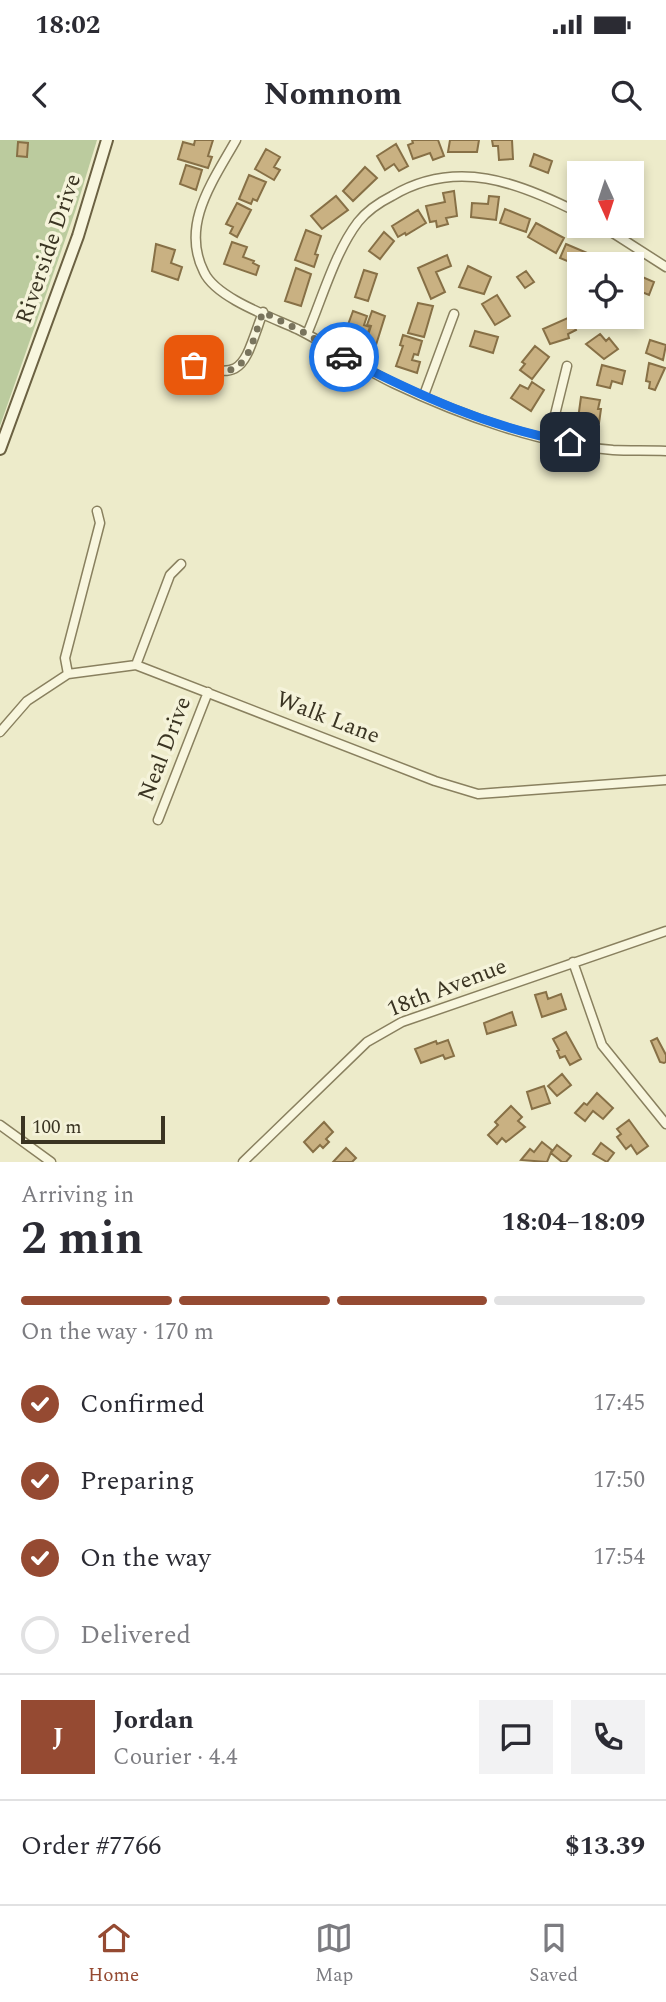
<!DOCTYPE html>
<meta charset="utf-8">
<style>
body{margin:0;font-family:Spectral,serif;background:#f2f2f3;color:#2b2b33;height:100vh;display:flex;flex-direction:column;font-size:26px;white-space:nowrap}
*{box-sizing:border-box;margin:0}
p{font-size:23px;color:#7c7c81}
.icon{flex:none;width:38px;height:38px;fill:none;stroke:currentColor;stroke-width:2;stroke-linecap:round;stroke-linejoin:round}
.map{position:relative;height:1022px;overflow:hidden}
.drawer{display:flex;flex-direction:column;background:#fff;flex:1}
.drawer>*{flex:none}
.needle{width:46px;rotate:177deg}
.fabs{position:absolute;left:567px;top:21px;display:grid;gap:14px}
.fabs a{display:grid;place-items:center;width:77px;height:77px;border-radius:0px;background:#fff;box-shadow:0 4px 10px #0003;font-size:35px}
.scale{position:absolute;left:21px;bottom:18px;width:144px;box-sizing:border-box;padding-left:7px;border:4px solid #3a3422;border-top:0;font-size:19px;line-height:24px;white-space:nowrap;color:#3a3422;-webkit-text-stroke:5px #f5f3da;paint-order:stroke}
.pin{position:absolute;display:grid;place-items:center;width:60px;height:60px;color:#fff;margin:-30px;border-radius:14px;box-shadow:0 4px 10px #0006}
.courier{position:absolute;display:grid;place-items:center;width:70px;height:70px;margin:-35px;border:5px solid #1a73e8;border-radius:50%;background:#fff;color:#222;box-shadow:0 2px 9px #0007}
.head em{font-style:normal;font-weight:700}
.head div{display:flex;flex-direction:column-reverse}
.head{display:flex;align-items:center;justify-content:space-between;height:119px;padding:0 21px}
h1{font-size:46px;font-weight:700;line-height:52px}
.bar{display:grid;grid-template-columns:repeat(4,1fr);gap:10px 7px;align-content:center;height:84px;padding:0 21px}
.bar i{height:9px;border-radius:5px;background:#e1e1e2}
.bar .current{background:#954a32}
.bar p{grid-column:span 4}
.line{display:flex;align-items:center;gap:18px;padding:0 21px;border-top:2px solid #e1e1e2}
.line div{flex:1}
.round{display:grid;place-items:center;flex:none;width:74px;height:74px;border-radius:0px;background:#f2f2f3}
ol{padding:0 21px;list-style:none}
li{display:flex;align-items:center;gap:21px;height:77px}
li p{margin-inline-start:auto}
li .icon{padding:7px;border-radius:50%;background:#954a32;color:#fff;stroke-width:4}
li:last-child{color:#7c7c81}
li i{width:38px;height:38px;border:4px solid #e1e1e2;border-radius:50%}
.status{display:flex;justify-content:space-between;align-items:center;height:49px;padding:0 35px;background:#fff;direction:ltr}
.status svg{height:19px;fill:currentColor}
header{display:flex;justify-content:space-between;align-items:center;height:91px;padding:0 21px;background:#fff;font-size:32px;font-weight:700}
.dock{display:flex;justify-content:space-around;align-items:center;height:98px;border-top:2px solid #e1e1e2;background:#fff;font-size:19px;color:#7c7c81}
.dock a{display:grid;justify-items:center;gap:4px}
.dock .current{color:#954a32}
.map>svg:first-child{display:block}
.green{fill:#bbcb9e}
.building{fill:#c9b182;stroke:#877046;stroke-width:2}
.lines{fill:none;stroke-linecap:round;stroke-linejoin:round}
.minor-casing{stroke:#89805f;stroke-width:11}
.secondary-casing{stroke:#6b6142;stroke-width:14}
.minor{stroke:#f8f6de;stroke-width:8}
.secondary{stroke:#f8f6de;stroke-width:10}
.done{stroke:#79745d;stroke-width:7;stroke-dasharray:0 12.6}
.route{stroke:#1a73e8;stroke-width:9}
.labels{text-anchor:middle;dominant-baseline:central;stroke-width:7;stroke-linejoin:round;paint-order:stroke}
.street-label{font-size:23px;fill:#3a3422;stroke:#f5f3da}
</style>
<div class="status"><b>18:02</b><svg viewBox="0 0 49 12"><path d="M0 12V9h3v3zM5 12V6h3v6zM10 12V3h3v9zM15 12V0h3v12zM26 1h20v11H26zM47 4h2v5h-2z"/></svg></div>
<header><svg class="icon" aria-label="back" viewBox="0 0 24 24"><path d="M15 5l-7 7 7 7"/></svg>Nomnom<svg class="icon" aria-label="search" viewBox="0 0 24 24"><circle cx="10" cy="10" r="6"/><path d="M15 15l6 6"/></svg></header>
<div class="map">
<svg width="666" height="1022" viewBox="0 0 666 1022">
<rect width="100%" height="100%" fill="#edebca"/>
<!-- green -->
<path class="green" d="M 0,0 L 97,0 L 76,69 L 0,286 Z"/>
<!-- building -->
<path class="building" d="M 195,0 L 213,0 L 208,16 L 212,17 L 208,28 L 178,19 L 183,2 L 194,5 Z
M 412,0 L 438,0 L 444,16 L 433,20 L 430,13 L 413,19 L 408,5 L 413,3 Z
M 450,0 L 479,0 L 477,12 L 448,12 Z
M 492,0 L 512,0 L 513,19 L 499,20 L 498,6 L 493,6 Z
M 18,2 L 28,3 L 27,17 L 17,16 Z
M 396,4 L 408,26 L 399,31 L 394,24 L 385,30 L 377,16 Z
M 266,9 L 280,17 L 274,27 L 280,30 L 274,40 L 255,29 Z
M 534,14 L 552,21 L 548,33 L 530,26 Z
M 186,25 L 202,30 L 196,50 L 180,44 Z
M 365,27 L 377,38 L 353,61 L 343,51 Z
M 249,35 L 266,42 L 257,61 L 253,59 L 251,64 L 239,59 Z
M 454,51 L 457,76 L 446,78 L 448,84 L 437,87 L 436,81 L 430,82 L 426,66 L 445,62 L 443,53 Z
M 336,56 L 348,70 L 322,89 L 311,76 Z
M 489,56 L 499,57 L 496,80 L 471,77 L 472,63 L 488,64 Z
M 237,63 L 251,70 L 237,97 L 230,93 L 233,87 L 226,84 Z
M 505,69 L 530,79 L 526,92 L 500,83 Z
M 418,70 L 426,83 L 406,95 L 405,93 L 398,97 L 392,86 Z
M 536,83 L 564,98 L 556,113 L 528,97 Z
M 306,90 L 321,96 L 315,114 L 318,115 L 314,127 L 295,120 Z
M 384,92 L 394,101 L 380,119 L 369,111 Z
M 232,102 L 247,107 L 243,117 L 254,121 L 253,123 L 259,126 L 256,135 L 224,124 Z
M 156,104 L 175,110 L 171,123 L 182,127 L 178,140 L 152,131 Z
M 566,104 L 592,115 L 588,124 L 579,126 L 560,118 Z
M 447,115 L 451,126 L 436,132 L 445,152 L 431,159 L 418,128 Z
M 468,126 L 491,137 L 484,154 L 459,147 Z
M 296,128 L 311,134 L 301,166 L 285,161 Z
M 364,130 L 377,134 L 368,161 L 355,157 Z
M 526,131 L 534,142 L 525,148 L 517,137 Z
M 633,133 L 654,142 L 649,155 L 632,148 Z
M 497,155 L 510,176 L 495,185 L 482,164 Z
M 418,163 L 433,166 L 424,197 L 408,193 Z
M 353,171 L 367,176 L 364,185 L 370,187 L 365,200 L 345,193 Z
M 372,171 L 385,176 L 376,205 L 366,201 L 371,186 L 367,185 Z
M 570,177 L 576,190 L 568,194 L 569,198 L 550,204 L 543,189 Z
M 475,191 L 498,197 L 493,213 L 470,206 Z
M 600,194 L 606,201 L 609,198 L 618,209 L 604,219 L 586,204 Z
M 403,195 L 422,201 L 418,215 L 414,214 L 412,220 L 420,222 L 417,233 L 396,226 L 403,206 L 400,205 Z
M 650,200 L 666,205 L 663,220 L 646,213 Z
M 535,206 L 549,217 L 532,239 L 520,230 L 525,224 L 522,222 Z
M 649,223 L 665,228 L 655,250 L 649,248 L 650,242 L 646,241 Z
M 602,225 L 625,231 L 622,244 L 612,241 L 610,248 L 597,245 Z
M 532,242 L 544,250 L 531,271 L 511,258 L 520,245 L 528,249 Z
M 581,257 L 600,260 L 598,269 L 601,269 L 599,283 L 578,279 Z
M 546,852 L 548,859 L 561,854 L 566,869 L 542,877 L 535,855 Z
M 512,872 L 516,885 L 487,894 L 484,883 Z
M 566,892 L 581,919 L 570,925 L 565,916 L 560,918 L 557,911 L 559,910 L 553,899 Z
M 657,898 L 666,915 L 666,922 L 664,923 L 660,922 L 651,901 Z
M 448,900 L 454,916 L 445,919 L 443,915 L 421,923 L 415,909 L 436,901 L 437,904 Z
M 562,934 L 571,945 L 557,956 L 548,946 Z
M 544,946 L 550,963 L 532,969 L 527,952 Z
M 597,953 L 613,968 L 603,979 L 593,971 L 585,981 L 575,973 L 584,963 L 587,965 Z
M 511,966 L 522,977 L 518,981 L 525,987 L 506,1002 L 502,998 L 497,1004 L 488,995 L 498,985 L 495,982 Z
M 629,980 L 648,1006 L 637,1014 L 631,1005 L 626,1009 L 617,997 L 621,994 L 617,989 Z
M 324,982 L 333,992 L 326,999 L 329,1002 L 323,1008 L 320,1005 L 313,1012 L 304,1002 Z
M 542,1002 L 552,1010 L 547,1022 L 521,1020 L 530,1009 L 534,1012 Z
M 601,1003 L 614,1013 L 607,1022 L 593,1014 Z
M 557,1005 L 571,1016 L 566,1022 L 562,1022 L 551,1013 Z
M 346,1008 L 356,1018 L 352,1022 L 333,1022 Z"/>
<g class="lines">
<defs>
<path id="minor" d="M 236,0 C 213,41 180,85 204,132 C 216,158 271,177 297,189 C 331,206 361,228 395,244 C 460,275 540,304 613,310 C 630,311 648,310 666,311
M 602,86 L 666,127
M 307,194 C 322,159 335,112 358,82 C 366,72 380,62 392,56 C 456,18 518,42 579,73
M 180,219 C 244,244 242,230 263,172
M 424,255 L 454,174
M 549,299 L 567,226
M 136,525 L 170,435 L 181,424
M 68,534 L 65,518 L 100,383 L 97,371
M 0,592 L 27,561 L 68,534 L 136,525 L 435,641 L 478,654 L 666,640
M 158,680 L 208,552
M 573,822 L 602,905 L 666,984
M 0,985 L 51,1022
M 243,1022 L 367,902 L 402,882 L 666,791"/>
<path id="secondary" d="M 0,309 L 78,96 L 107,0"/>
</defs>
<!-- minor casing -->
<use href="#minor" class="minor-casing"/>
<!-- secondary casing -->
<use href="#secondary" class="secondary-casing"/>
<!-- minor -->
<use href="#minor" class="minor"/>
<!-- secondary -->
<use href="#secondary" class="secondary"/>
</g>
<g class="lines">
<!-- done -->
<path class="done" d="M 194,225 C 247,245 248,213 263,172 L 307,194 L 344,217"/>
<!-- route -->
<path class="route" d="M 344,217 C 416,254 489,288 570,302"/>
</g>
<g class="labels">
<!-- street labels -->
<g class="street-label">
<text transform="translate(49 109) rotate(-71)">Riverside Drive</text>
<text transform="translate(328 578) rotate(21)">Walk Lane</text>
<text transform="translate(165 609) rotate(-69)">Neal Drive</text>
<text transform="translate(447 848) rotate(-21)">18th Avenue</text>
</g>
</g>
</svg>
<div class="fabs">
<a><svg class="needle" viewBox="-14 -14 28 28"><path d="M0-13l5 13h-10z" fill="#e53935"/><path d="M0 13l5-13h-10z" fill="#7c7c81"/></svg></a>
<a><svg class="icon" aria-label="locate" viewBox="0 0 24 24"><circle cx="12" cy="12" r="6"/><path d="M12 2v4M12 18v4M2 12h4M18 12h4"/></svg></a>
</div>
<div class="scale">100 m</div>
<div class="pin" style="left:194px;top:225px;background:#ea580c"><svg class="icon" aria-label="bag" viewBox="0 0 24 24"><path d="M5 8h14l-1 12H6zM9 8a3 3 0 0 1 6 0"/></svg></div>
<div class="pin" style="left:570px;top:302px;background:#1f2937"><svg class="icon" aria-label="home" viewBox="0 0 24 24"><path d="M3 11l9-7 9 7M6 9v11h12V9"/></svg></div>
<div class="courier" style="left:344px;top:217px"><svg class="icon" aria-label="car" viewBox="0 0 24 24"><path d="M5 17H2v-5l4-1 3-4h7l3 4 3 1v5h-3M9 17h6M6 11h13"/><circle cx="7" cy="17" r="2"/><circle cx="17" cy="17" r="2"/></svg></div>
</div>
<section class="drawer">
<div class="head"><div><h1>2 min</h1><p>Arriving in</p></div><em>18:04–18:09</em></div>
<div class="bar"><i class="current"></i><i class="current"></i><i class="current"></i><i></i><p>On the way · 170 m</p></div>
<ol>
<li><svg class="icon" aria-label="check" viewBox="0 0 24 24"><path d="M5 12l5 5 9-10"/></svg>Confirmed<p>17:45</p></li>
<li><svg class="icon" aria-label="check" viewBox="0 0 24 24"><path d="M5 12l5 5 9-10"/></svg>Preparing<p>17:50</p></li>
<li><svg class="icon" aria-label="check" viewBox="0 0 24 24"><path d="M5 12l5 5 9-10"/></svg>On the way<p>17:54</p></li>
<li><i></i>Delivered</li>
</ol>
<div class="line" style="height:126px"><b class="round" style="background:#954a32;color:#fff">J</b><div><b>Jordan</b><p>Courier · 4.4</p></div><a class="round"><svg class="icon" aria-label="chat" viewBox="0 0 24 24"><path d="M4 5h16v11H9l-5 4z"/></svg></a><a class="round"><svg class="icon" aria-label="phone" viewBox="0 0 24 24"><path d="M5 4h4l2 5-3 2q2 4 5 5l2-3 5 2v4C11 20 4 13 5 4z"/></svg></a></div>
<div class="line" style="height:91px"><div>Order #7766</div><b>$13.39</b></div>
</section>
<nav class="dock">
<a class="current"><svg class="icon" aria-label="home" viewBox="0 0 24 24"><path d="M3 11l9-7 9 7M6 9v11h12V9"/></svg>Home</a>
<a><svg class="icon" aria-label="map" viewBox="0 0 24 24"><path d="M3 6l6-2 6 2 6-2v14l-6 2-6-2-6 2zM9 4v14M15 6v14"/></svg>Map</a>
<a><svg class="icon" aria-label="saved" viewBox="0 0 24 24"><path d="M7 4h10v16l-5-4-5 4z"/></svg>Saved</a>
</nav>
